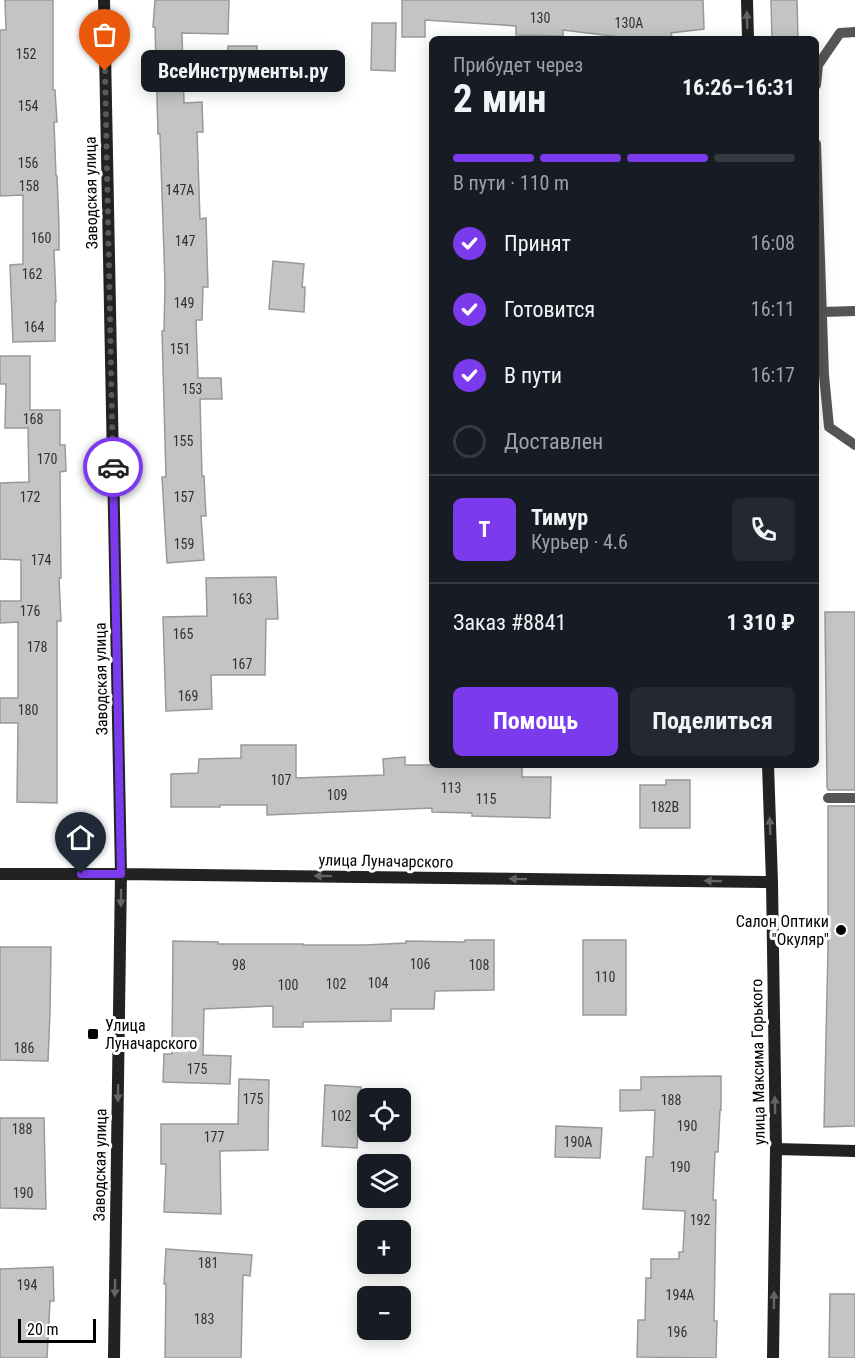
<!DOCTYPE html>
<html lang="ru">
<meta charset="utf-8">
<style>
body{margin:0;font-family:"Roboto Condensed",sans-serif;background:#242831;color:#f1f3f6;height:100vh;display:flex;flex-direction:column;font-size:22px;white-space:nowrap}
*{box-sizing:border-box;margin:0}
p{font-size:20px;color:#9ea1a6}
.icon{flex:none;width:33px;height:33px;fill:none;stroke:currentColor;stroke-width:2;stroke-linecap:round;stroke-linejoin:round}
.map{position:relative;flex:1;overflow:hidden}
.side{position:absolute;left:429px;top:36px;width:390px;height:732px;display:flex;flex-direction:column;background:#171b24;border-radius:9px;box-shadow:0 3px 15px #0003}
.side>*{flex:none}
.buttons{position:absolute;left:357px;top:1088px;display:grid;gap:12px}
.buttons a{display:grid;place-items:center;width:54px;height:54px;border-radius:9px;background:#171b24;box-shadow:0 3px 15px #0003;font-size:30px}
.scale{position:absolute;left:18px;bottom:15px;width:78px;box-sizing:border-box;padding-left:6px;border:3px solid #000;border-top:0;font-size:16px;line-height:21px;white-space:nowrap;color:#000;-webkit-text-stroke:4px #fff;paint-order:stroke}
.pin{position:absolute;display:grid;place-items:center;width:51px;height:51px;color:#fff;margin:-62px -26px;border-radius:50% 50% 50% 0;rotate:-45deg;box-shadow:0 0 6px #0007}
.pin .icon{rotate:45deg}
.courier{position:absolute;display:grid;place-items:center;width:60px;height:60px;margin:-30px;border:4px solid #7c3aed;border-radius:50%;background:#fff;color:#222;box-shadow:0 2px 8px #0007}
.bubble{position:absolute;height:42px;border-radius:9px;background:#171b24;box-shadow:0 3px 15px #0003;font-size:20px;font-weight:700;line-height:42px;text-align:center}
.head em{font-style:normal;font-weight:700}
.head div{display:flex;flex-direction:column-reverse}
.head{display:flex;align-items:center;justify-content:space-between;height:102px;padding:0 24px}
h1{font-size:39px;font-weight:700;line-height:45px}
.bar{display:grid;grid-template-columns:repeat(4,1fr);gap:9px 6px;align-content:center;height:72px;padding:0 24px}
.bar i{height:8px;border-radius:4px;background:#363941}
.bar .current{background:#7c3aed}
.bar p{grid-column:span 4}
.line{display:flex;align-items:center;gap:15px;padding:0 24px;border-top:2px solid #363941}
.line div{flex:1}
.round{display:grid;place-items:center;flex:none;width:63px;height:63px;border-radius:9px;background:#242831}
ol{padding:0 24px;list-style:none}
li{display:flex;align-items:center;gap:18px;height:66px}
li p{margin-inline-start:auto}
li .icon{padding:6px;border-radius:50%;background:#7c3aed;color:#fff;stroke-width:4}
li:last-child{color:#9ea1a6}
li i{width:33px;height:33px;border:3px solid #363941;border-radius:50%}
.action{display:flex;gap:12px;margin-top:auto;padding:12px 24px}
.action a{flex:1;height:69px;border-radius:9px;background:#7c3aed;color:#fff;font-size:24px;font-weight:700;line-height:69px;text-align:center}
.action a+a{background:#242831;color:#f1f3f6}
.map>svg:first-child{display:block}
.building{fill:#c4c4c4;stroke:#999;stroke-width:1.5}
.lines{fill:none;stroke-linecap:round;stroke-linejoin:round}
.lane{stroke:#555;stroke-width:10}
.secondary{stroke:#222;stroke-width:12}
.oneway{fill:#646464}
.done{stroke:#595959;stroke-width:6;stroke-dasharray:0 10.8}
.route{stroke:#7c3aed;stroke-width:8}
.poi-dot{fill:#000;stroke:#fff;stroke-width:2}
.labels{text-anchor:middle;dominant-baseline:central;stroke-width:6;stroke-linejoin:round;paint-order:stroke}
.number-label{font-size:14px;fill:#313131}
.street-label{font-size:16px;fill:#000;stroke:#fff}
.poi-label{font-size:16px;fill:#000;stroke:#fff;text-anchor:end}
</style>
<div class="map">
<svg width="855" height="1358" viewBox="0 0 855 1358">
<rect width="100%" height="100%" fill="#fff"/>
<!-- building -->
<path class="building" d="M 5,0 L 53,0 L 53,90 L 55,90 L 57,122 L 54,122 L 56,176 L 57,176 L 59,226 L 59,250 L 54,250 L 56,302 L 55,302 L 55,341 L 13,342 L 10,265 L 23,264 L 23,195 L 0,196 L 0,30 L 6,30 Z
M 155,0 L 229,0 L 228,34 L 182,33 L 184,103 L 202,102 L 203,132 L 197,132 L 200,219 L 206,218 L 208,287 L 203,287 L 202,320 L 196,320 L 198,378 L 221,378 L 222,399 L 200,399 L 202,476 L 204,476 L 206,516 L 201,516 L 204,560 L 167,563 L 162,477 L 166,477 L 162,331 L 164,331 L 165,284 L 160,134 L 158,134 L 155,27 L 153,27 Z
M 402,0 L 703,0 L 704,29 L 671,33 L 672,37 L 628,38 L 563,30 L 563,36 L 516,35 L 516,26 L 425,20 L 425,37 L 402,37 Z
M 771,0 L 797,0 L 798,39 L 772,39 Z
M 372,23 L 396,23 L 395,71 L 371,70 Z
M 228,46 L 257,46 L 256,77 L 227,77 Z
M 273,261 L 304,264 L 302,287 L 305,287 L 304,312 L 269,309 Z
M 0,356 L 30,356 L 30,410 L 60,410 L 60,445 L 65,445 L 66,471 L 60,472 L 61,578 L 59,578 L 61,621 L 57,621 L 57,803 L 17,802 L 18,723 L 0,723 L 0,698 L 18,698 L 18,622 L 0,623 L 0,601 L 21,601 L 21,560 L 0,559 L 0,483 L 29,482 L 28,428 L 5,428 L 6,384 L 0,384 Z
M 276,577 L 278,619 L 266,619 L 265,675 L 211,675 L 212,709 L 166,711 L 163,617 L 207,616 L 206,578 Z
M 825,612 L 855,612 L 855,790 L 828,790 L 827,787 Z
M 241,745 L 296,745 L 296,778 L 384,775 L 383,759 L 405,757 L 405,765 L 522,765 L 522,777 L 551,777 L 550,818 L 472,816 L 472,813 L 432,812 L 432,808 L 267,815 L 267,805 L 220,805 L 220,807 L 171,807 L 171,774 L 198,773 L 199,759 L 241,758 Z
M 666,780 L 690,780 L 690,828 L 640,828 L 640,785 L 666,785 Z
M 828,806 L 855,806 L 855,1126 L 824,1127 L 828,949 Z
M 465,940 L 494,940 L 494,990 L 435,991 L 434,1009 L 391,1009 L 391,1021 L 303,1022 L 303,1027 L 273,1027 L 273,1006 L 204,1009 L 203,1055 L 231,1056 L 230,1084 L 163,1082 L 164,1054 L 172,1054 L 173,941 L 218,942 L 218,944 L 303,944 L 303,945 L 365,945 L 406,943 L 406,941 L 465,942 Z
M 583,940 L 626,940 L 626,1015 L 583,1015 Z
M 0,947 L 51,947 L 50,1012 L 48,1061 L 0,1060 Z
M 721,1076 L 721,1110 L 720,1110 L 718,1152 L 715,1152 L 713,1200 L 716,1200 L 714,1321 L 717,1321 L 716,1358 L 637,1357 L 638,1320 L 645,1320 L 646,1278 L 651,1278 L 651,1259 L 679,1259 L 679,1252 L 683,1252 L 685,1211 L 643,1209 L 646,1157 L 653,1157 L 655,1110 L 620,1111 L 620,1090 L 641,1090 L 641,1077 Z
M 239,1079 L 269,1080 L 268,1150 L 220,1151 L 221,1214 L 164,1212 L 166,1164 L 161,1164 L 161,1124 L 238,1124 Z
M 325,1085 L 361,1087 L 357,1148 L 322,1146 Z
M 0,1118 L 44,1118 L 46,1209 L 0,1208 Z
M 556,1126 L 602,1128 L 600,1158 L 555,1157 Z
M 166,1249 L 252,1255 L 250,1276 L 243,1275 L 241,1358 L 165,1358 L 166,1284 L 164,1284 Z
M 53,1267 L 54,1301 L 50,1301 L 47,1358 L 0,1358 L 0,1269 Z
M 830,1294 L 855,1294 L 855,1358 L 829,1358 Z"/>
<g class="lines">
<!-- lane -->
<path class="lane" d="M 816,85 L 818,65 L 840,33 L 855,32
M 816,144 L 824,375 L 829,427 L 855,445
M 822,312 L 855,311
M 828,798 L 855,798"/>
<!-- secondary -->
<path class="secondary" d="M 104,0 L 121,874 L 114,1358
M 747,0 L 748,39
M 768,765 L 772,882 L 776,1149 L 773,1358
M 0,874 L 121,874 L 772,882
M 776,1149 L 855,1151"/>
</g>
<!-- one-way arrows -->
<defs><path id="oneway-solid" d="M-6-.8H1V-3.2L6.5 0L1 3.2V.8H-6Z" transform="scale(1.5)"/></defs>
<g class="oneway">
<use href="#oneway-solid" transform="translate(747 20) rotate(-92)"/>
<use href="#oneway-solid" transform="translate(770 826) rotate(-92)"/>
<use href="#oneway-solid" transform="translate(323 876) rotate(-179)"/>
<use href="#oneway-solid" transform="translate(518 879) rotate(-179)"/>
<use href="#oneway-solid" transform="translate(713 881) rotate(-179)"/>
<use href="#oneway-solid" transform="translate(121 898) rotate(91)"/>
<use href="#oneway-solid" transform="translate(118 1093) rotate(91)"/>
<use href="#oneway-solid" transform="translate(775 1105) rotate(-91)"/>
<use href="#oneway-solid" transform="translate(115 1288) rotate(91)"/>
<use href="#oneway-solid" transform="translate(774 1300) rotate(-89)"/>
</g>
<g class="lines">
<!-- done -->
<path class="done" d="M 105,71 L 113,467"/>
<!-- route -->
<path class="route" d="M 81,874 L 121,874 L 113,467"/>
</g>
<!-- markers -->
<g class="poi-dot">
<circle cx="841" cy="930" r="6"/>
<rect x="87" y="1028" width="12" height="12" rx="3"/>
</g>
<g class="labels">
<!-- number labels -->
<g class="number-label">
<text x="540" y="18">130</text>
<text x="629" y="23">130А</text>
<text x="26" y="54">152</text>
<text x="28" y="106">154</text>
<text x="28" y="163">156</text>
<text x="29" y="186">158</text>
<text x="180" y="190">147А</text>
<text x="41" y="238">160</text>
<text x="185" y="241">147</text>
<text x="32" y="274">162</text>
<text x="184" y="303">149</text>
<text x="34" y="327">164</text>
<text x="180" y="349">151</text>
<text x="192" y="389">153</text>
<text x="33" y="419">168</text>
<text x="183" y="441">155</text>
<text x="47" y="459">170</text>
<text x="30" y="497">172</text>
<text x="184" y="497">157</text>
<text x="184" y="544">159</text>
<text x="41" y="560">174</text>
<text x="242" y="599">163</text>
<text x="30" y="611">176</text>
<text x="183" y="634">165</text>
<text x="37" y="647">178</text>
<text x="242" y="664">167</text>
<text x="188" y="696">169</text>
<text x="28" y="710">180</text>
<text x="281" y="780">107</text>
<text x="451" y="788">113</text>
<text x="337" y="795">109</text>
<text x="486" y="799">115</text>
<text x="665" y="807">182В</text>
<text x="420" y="964">106</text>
<text x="239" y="965">98</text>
<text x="479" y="965">108</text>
<text x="605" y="977">110</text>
<text x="378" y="983">104</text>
<text x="336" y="984">102</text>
<text x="288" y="985">100</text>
<text x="24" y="1048">186</text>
<text x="197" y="1069">175</text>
<text x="253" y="1099">175</text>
<text x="671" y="1100">188</text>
<text x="341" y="1116">102</text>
<text x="687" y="1126">190</text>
<text x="22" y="1129">188</text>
<text x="214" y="1137">177</text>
<text x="578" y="1142">190А</text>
<text x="680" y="1167">190</text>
<text x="23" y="1193">190</text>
<text x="700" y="1220">192</text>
<text x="208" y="1263">181</text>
<text x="27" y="1285">194</text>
<text x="680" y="1295">194А</text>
<text x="204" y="1319">183</text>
<text x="677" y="1332">196</text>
</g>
<!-- street labels -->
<g class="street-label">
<text transform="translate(91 193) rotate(-91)">Заводская улица</text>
<text transform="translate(101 679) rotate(-91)">Заводская улица</text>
<text transform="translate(386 861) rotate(1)">улица Луначарского</text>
<text transform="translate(758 1062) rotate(-91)">улица Максима Горького</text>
<text transform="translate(100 1165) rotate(-89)">Заводская улица</text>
</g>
<!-- poi labels -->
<g class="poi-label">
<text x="829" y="921">Салон Оптики<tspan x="829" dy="18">"Окуляр"</tspan></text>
<text x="105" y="1025" text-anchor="start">Улица<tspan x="105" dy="18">Луначарского</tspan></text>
</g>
</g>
</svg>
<div class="buttons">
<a><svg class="icon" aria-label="locate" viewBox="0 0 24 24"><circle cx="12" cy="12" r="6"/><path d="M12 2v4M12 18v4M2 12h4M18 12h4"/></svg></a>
<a><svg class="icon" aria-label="layers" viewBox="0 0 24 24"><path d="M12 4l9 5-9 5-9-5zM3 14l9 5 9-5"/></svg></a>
<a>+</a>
<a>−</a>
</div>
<div class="scale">20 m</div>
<div class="pin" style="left:105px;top:71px;background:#ea580c"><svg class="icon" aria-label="bag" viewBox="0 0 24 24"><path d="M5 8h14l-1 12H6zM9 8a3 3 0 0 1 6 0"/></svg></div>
<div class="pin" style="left:81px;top:874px;background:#1f2937"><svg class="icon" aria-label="home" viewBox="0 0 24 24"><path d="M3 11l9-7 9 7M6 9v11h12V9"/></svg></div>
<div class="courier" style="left:113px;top:467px"><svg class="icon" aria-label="car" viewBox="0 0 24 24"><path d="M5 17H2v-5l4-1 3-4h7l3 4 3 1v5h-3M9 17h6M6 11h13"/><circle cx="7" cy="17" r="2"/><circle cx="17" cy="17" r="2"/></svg></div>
<div class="bubble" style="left:141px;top:50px;width:204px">ВсеИнструменты.ру</div>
<section class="side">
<div class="head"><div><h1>2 мин</h1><p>Прибудет через</p></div><em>16:26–16:31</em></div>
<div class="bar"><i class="current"></i><i class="current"></i><i class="current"></i><i></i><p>В пути · 110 m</p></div>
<ol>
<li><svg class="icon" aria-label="check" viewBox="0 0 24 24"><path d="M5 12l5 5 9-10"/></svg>Принят<p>16:08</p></li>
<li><svg class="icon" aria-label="check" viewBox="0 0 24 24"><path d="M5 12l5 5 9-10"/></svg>Готовится<p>16:11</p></li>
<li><svg class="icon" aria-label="check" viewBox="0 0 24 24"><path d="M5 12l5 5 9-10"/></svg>В пути<p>16:17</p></li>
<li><i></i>Доставлен</li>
</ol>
<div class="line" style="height:108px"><b class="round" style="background:#7c3aed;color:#fff">Т</b><div><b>Тимур</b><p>Курьер · 4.6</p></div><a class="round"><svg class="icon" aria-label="phone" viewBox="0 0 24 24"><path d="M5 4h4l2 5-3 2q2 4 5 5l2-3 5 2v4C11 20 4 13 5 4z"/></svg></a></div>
<div class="line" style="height:78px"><div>Заказ #8841</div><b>1 310 ₽</b></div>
<div class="action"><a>Помощь</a><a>Поделиться</a></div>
</section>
</div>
